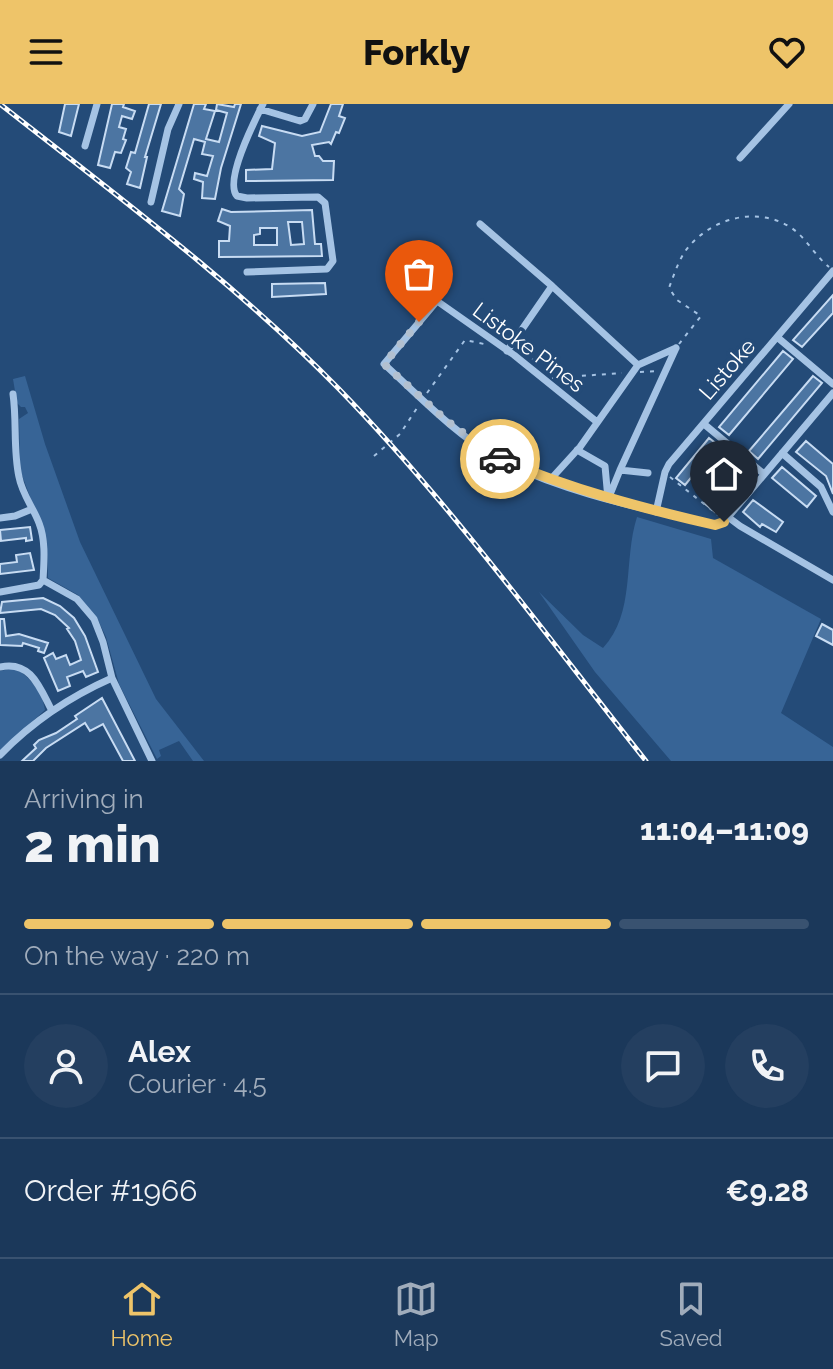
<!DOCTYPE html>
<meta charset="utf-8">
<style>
body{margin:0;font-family:Raleway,sans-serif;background:#243f60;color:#f1f3f6;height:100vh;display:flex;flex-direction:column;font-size:30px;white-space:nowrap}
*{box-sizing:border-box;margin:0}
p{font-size:26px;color:#a0acbb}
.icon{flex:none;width:44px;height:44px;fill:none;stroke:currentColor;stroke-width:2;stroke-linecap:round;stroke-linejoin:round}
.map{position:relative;height:657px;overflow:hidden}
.side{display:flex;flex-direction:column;background:#1b385a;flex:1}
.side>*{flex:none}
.pin{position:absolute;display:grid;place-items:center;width:68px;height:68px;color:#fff;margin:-82px -34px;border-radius:50% 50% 50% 0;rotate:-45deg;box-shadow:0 0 8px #0007}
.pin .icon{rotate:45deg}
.courier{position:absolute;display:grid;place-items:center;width:80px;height:80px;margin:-40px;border:6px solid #eec469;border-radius:50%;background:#fff;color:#222;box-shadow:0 2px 10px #0007}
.summary em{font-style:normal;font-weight:800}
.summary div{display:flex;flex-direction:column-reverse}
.summary{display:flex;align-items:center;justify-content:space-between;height:136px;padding:0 24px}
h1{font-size:52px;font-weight:800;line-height:60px}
.bar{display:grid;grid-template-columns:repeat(4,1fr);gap:12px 8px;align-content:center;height:96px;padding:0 24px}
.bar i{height:10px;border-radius:6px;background:#395270}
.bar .selected{background:#eec469}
.bar p{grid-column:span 4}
.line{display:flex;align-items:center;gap:20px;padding:0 24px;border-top:2px solid #395270}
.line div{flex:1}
.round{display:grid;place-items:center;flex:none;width:84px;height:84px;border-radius:42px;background:#243f60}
header{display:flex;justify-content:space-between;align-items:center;height:104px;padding:0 24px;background:#eec469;color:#111;font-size:36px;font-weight:800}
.menu{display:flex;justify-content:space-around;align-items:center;height:112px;border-top:2px solid #395270;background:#1b385a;font-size:22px;color:#a0acbb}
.menu a{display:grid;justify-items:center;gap:4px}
.menu .selected{color:#eec469}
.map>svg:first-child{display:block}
.green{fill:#376496}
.building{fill:#4c75a2;stroke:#c8dcf3;stroke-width:2;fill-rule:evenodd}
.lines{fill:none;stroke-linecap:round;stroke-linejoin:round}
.path{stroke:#a5c3e4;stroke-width:2;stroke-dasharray:4 6;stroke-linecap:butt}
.street{stroke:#a5c3e4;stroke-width:7}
.rail-casing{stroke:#fff;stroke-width:5}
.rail{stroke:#244b78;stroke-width:2;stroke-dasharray:6;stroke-linecap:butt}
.done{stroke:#b2c0d0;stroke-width:8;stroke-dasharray:0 14.4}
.route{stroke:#eec469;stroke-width:10}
.labels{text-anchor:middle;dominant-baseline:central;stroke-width:7;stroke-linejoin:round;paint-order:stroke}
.street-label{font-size:22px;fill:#fff;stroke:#244b78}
</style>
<header><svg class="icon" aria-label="menu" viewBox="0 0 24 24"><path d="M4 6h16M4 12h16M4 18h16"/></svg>Forkly<svg class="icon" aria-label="heart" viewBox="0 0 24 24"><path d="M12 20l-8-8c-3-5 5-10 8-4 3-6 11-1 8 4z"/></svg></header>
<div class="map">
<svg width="833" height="657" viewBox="0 0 833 657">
<rect width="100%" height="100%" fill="#244b78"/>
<!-- green -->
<path class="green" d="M 25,272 L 45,340 L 80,438 L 156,595 L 204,657 L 193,657 L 179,637 L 159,646 L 161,652 L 157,655 L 119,580 L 106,533 L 98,516 L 78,491 L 48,474 L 47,438 L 20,366 L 19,315 L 28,309 L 25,303 L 21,303 L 17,299 L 13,275 Z
M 637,413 L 711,435 L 713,454 L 821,515 L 781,609 L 833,643 L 833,657 L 671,657 L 595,568 L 539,488 L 583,531 L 603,544 C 636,509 623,456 637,413 Z
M 15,564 C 30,573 43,589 45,606 L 0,647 L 0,567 Z"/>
<!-- building -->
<path class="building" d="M 65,0 L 79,0 L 71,32 L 59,28 Z
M 112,0 L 124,0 L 123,3 L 135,7 L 132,15 L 122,12 L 119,23 L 126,25 L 123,35 L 126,36 L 121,49 L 115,48 L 110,64 L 98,61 Z
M 149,0 L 161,0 L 145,53 L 147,53 L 140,84 L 127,80 L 131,68 L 126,64 L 131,48 L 135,49 Z
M 194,0 L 206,0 L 204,5 L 215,7 L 206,35 L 219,38 L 227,9 L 216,6 L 217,0 L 234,3 L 235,0 L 241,0 L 221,64 L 215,95 L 202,94 L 203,78 L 194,75 L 195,69 L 207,72 L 213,52 L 202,50 L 205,38 L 194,35 L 179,85 L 184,90 L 180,112 L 162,107 Z
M 331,0 L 343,0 L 339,12 L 345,14 L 339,29 L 336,28 L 331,40 L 329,38 L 312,41 L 315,52 L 319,52 L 323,57 L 334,57 L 333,76 L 246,77 L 246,66 L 272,65 L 275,39 L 259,32 L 262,22 L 302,32 L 320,28 Z
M 222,105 L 231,108 L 312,106 L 315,140 L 321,140 L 322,152 L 219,153 L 219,137 L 229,137 L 230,122 L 218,117 ZM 288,118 L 302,118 L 304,140 L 291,141 ZM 260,124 L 277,124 L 277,141 L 254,141 L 254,131 L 260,130 Z
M 325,179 L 326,190 L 272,193 L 272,180 Z
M 833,191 L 833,209 L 802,243 L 793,236 Z
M 783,247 L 793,255 L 729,331 L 719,323 Z
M 813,272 L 822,279 L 758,355 L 749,347 Z
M 709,334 L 718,341 L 685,381 L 676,374 Z
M 806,337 L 833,360 L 833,390 L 826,372 L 796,348 Z
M 739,358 L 749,366 L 715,408 L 704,399 Z
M 782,363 L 816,392 L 807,403 L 772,374 Z
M 753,396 L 783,418 L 776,428 L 762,420 L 760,423 L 743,408 Z
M 30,423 L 32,436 L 26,437 L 26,434 L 1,437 L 0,426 Z
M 30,449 L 34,466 L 0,470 L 0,460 L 17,458 L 16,451 Z
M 43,494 L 60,502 L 74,514 L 85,532 L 98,568 L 86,573 L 83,567 L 67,573 L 70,582 L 58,587 L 44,554 L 53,549 L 56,555 L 66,551 L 70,561 L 81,556 L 75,537 L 67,525 L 69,524 L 55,511 L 41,505 L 0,509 L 2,498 Z
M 0,515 L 4,515 L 6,532 L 19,530 L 48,539 L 44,549 L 38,547 L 39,544 L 23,539 L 22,542 L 0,541 Z
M 822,520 L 833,526 L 833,541 L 816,532 Z
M 102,594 L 135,657 L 123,657 L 103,620 L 90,627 L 85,619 L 46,644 L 33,657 L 22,657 L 36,644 L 34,641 L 39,636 L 56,629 L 77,615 L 75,612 Z"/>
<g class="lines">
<!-- path -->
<path class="path" d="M 679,240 L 701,212 L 677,196 L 669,184 C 675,168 680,151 692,139 C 717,113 758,103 790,123 C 806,133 814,151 829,163
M 525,251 L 531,251 L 535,260
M 640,268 L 658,267
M 552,274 L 622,269
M 427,289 L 465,236 L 484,240
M 374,352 L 400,330 L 419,301
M 670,373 L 718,411"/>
<!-- street -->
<path class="street" d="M 260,5 L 300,17 L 305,15 L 313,0
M 85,42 L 97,0
M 740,54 L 789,0
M 151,98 L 168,25 L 179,0
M 480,120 L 552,182
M 247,168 L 327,165 L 333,157 L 325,99 L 318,93 L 247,94 L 237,92 C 224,77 254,18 263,0
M 777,233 L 833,280
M 507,247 L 552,182 L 638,261
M 13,290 C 17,318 13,346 19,373 C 22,390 33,403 39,419 C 46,437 44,458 43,476
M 597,318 L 514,251 L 437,197 L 384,260 C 419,292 455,330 497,354 C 559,388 646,405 715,421 L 724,418 L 833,289
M 704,320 L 764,370
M 577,346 L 605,362 L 608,395
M 782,349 L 821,383 L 833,408
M 620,366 L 676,244
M 550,376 L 580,343 L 638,261 L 676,244
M 609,393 L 620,366 L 648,369
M 656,408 L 665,368 L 669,360 L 833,167
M 728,413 L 740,422 L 833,476
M 0,414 L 15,412 L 32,405
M 43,476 L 77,495 L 94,515 L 103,538 L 112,574 L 152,657
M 0,488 L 39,481 L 43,476
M 0,563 C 31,556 40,584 52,607
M 0,651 C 32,618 69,593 112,574"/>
<defs>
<path id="rail" d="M 0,0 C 116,91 235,179 338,284 C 450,399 546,531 646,657"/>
</defs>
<!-- rail casing -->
<use href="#rail" class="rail-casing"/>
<!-- rail -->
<use href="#rail" class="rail"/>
</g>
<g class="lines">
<!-- done -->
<path class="done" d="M 419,218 L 384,260 L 447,317 L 500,355"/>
<!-- route -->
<path class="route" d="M 500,355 C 570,385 641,404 715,421 L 724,418"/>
</g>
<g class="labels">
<!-- street labels -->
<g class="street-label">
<text transform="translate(529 243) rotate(37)">Listoke Pines</text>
<text transform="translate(727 265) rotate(-49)">Listoke</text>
</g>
</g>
</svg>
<div class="pin" style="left:419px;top:218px;background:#ea580c"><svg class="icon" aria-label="bag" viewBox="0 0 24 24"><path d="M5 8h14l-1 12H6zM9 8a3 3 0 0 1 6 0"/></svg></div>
<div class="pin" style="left:724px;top:418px;background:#1f2937"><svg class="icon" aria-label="home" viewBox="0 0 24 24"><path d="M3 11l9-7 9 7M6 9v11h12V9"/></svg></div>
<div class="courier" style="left:500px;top:355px"><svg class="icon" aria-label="car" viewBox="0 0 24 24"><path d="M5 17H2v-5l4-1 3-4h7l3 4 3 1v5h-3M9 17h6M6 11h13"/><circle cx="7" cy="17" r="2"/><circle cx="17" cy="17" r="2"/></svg></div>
</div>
<section class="side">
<div class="summary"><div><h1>2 min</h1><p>Arriving in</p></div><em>11:04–11:09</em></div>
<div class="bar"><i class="selected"></i><i class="selected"></i><i class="selected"></i><i></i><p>On the way · 220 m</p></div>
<div class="line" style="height:144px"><a class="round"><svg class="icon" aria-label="person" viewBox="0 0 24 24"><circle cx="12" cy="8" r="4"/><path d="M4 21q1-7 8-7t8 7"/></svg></a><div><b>Alex</b><p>Courier · 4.5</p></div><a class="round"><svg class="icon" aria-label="chat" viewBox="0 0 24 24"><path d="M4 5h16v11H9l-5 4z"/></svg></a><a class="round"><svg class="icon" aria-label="phone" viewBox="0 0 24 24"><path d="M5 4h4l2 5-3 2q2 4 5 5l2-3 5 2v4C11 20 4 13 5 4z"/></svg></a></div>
<div class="line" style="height:104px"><div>Order #1966</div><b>€9.28</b></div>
</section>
<nav class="menu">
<a class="selected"><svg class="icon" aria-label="home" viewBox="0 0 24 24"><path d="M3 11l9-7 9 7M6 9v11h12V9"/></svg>Home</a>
<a><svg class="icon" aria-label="map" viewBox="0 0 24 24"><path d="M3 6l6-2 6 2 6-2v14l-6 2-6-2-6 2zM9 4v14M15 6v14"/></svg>Map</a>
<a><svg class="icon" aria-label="saved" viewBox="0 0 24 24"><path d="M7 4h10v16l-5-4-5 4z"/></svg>Saved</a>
</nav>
